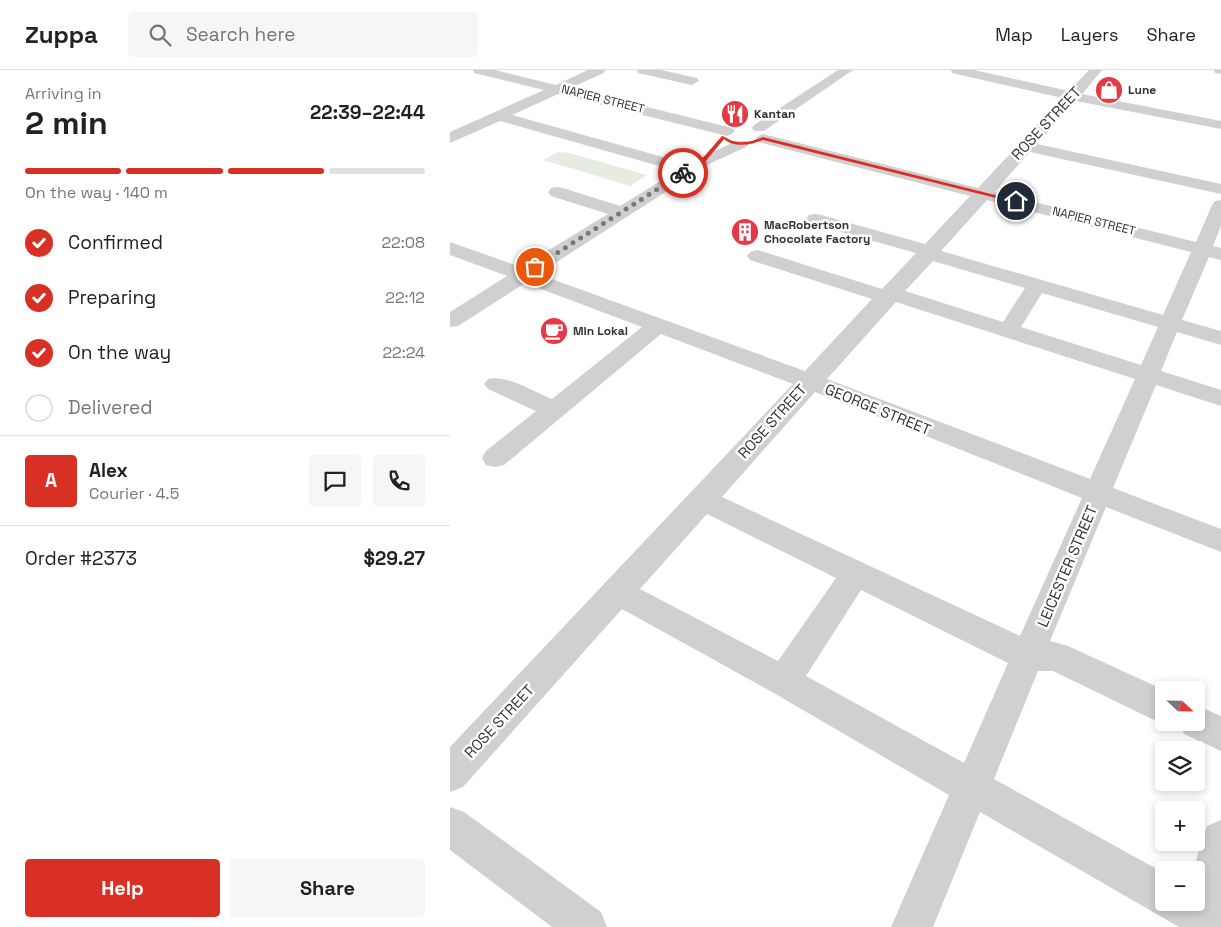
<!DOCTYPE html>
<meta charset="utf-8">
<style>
body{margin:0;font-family:"Space Grotesk",sans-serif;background:#f6f6f6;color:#222;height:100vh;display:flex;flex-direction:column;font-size:19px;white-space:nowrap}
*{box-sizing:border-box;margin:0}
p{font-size:16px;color:#767676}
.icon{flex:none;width:28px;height:28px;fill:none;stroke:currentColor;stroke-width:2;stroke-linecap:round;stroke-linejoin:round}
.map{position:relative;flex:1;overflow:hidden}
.side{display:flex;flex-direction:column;background:#fff;width:450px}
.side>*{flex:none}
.needle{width:32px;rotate:112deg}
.controls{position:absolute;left:705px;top:611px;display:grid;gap:10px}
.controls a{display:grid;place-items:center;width:50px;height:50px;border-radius:5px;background:#fff;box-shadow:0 2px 8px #0003;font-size:25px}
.pin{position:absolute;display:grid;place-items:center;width:42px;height:42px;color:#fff;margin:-21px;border:2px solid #fff;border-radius:50%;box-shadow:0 1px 5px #0007}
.courier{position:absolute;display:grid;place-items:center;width:50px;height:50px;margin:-25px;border:4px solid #d93025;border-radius:50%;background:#fff;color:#222;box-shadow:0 1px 6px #0007}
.summary em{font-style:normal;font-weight:600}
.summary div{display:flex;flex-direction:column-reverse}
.summary{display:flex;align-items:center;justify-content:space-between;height:85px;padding:0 25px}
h1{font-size:32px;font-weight:600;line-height:38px}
.bar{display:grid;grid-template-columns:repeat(4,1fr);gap:8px 5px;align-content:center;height:60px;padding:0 25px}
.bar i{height:6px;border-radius:4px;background:#e0e0e0}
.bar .on{background:#d93025}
.bar p{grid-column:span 4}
.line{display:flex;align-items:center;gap:12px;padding:0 25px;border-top:1px solid #e0e0e0}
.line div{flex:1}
.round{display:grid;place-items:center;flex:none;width:52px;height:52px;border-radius:5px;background:#f6f6f6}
ol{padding:0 25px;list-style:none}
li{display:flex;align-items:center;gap:15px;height:55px}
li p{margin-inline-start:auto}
li .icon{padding:5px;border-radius:50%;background:#d93025;color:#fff;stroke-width:4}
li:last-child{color:#767676}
li i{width:28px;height:28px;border:2px solid #e0e0e0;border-radius:50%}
.action{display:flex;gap:10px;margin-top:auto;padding:10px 25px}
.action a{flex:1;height:58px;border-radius:5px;background:#d93025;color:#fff;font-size:20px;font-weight:600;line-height:58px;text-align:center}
.action a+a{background:#f6f6f6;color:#222}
header{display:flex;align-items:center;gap:30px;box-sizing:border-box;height:70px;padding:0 25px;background:#fff;border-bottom:1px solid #e0e0e0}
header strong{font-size:24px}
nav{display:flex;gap:28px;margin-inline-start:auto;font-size:18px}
.search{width:350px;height:45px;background:#f6f6f6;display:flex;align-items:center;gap:12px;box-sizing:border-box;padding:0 18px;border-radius:5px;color:#767676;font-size:19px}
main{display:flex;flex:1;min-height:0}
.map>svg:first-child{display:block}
.green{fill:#e6ecdf}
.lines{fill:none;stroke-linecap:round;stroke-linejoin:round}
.minor{fill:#d0d0d0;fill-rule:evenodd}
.route{fill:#d93025}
.done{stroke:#7a7a7a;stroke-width:5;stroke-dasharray:0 9}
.labels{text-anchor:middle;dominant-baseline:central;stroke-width:5;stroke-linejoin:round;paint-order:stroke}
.far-poi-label{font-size:12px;font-weight:bold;fill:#333;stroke:#fff;text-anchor:start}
.far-street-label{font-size:12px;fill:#333;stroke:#fff}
.street-label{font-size:15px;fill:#333;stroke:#fff}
</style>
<header>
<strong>Zuppa</strong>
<div class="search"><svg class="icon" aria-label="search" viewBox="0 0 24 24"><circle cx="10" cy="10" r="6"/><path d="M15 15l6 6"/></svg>Search here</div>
<nav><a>Map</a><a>Layers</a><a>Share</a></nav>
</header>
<main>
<section class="side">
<div class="summary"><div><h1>2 min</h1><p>Arriving in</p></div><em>22:39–22:44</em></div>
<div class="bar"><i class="on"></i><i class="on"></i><i class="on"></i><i></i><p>On the way · 140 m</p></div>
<ol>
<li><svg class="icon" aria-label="check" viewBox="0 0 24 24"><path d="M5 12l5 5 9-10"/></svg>Confirmed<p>22:08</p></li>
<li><svg class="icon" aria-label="check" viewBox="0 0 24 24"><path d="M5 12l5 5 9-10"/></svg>Preparing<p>22:12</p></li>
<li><svg class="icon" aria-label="check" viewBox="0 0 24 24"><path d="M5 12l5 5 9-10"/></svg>On the way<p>22:24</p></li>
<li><i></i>Delivered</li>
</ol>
<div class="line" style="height:90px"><b class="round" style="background:#d93025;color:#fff">A</b><div><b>Alex</b><p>Courier · 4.5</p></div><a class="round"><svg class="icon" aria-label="chat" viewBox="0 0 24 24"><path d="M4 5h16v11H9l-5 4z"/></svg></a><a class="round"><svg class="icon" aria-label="phone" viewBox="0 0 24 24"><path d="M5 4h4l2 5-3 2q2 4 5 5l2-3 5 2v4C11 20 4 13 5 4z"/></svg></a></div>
<div class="line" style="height:65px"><div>Order #2373</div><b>$29.27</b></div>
<div class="action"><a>Help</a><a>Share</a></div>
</section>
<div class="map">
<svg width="771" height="857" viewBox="0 0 771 857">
<rect width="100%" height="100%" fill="#fff"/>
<!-- green -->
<path class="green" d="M 108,82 L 119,83 L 197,105 L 180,116 L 93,90 Z"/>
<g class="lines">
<!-- minor -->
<path class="minor" d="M 23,0 L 45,0 L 106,15 L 138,0 L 155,0 L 154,3 L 120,18 L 282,58 L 285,61 L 282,64 L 277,66 L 108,24 L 62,45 L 238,94 L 286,71 L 296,71 L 299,74 L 296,77 L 259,94 L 88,204 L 355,301 L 422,229 L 300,190 L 297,186 L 300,182 L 307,180 L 314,182 L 432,219 L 466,183 L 359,153 L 356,149 L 359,145 L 365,144 L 371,145 L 475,174 L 520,126 L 308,72 L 305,69 L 308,66 L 313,64 L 528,118 L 612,28 L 502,3 L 501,0 L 524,0 L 619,21 L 639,0 L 652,0 L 632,24 L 771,51 L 771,59 L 626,31 L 587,74 L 771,114 L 771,124 L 580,82 L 544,122 L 746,172 L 762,135 L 765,131 L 771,130 L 771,156 L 763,176 L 771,178 L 771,190 L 759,187 L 732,250 L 771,261 L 771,275 L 727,262 L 711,301 L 771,320 L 771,336 L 706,315 L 663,418 L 771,459 L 771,482 L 656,437 L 600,571 L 618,576 L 714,620 L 714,652 L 716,652 L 714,653 L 702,649 L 603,601 L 588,601 L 544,709 L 714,803 L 714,832 L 746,832 L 746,800 L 744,800 L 751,770 L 757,756 L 771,750 L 771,857 L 729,857 L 530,742 L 483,857 L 441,857 L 499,725 L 322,622 L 172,539 L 13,717 L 0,722 L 0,677 L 343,314 L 211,264 L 54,395 L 45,397 L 36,395 L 32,388 L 36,381 L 86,341 L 38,319 L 34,314 L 38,309 C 56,304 84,322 102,329 L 192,257 L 75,213 L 8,256 L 0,257 L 0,242 L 57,206 L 0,185 L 0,172 L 71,197 L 158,144 L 101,126 L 98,122 L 101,118 L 107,117 L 113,118 L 170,136 L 227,101 L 50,51 L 0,73 L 0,62 L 94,20 L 24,3 ZM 537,130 L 741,182 L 713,245 L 491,181 ZM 483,191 L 575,218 L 553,252 L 455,221 ZM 592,223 L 708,257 L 691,295 L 571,257 ZM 446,232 L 685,309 L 640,409 L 377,309 ZM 365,322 L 632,428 L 570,566 L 272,427 ZM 257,444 L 386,508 L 328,591 L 190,519 ZM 411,520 L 558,593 L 514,693 L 356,606 Z
M 187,0 L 211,0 L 247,8 L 249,11 L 242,15 L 188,3 Z
M 388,0 L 403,0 L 314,61 L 304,61 L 302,58 L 304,55 Z
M 764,0 L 771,0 L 771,4 L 765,3 Z
M 746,635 L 771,646 L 771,681 L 734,664 L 729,652 L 746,652 Z
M 0,737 L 14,742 L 151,842 L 157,857 L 102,857 L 0,780 Z"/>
</g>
<!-- route -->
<path class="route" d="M 272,66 C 276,67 279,70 283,71 C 294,74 303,71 313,67 L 569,131 L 566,133 L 313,70 C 301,75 284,78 274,69 L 255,92 L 234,104 L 231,104 L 231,102 L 251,90 Z"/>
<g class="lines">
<!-- done -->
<path class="done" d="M 85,197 L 233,103"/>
</g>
<!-- icons -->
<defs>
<symbol id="shop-disc" viewBox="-11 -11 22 22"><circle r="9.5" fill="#e63946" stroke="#fff"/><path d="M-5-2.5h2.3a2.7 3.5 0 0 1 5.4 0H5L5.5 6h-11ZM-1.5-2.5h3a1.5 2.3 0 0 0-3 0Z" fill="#fff"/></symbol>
<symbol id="restaurant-disc" viewBox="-11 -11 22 22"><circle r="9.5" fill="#e63946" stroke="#fff"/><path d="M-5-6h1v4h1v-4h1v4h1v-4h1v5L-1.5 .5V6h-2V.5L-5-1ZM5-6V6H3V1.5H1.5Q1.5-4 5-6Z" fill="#fff"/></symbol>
<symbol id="building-disc" viewBox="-11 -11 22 22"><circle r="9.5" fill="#e63946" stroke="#fff"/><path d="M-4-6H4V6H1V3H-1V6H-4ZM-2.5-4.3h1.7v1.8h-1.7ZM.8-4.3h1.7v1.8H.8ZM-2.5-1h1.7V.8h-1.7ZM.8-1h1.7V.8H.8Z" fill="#fff"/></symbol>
<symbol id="cafe-disc" viewBox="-11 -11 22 22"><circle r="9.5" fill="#e63946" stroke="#fff"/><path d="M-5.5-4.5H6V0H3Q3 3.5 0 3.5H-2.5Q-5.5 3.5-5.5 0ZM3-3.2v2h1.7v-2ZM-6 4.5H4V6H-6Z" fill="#fff"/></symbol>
</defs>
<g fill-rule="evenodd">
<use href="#shop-disc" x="643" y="4" width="32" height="32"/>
<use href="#restaurant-disc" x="269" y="28" width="32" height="32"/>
<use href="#building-disc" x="279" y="146" width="32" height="32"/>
<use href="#cafe-disc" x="88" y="245" width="32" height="32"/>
</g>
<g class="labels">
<!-- far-poi labels -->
<g class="far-poi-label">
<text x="678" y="20">Lune</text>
<text x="304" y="44">Kantan</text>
<text x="314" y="155">MacRobertson<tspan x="314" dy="14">Chocolate Factory</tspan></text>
<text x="123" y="261">Min Lokal</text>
</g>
<!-- far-street labels -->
<g class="far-street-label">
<text transform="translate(153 29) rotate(14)">NAPIER STREET</text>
<text transform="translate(644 151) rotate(14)">NAPIER STREET</text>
</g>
<!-- street labels -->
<g class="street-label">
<text transform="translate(596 53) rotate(-47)">ROSE STREET</text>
<text transform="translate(428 339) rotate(22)">GEORGE STREET</text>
<text transform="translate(322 351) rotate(-48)">ROSE STREET</text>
<text transform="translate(617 496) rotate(-67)">LEICESTER STREET</text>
<text transform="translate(49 651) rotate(-47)">ROSE STREET</text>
</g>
</g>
</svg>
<div class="controls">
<a><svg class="needle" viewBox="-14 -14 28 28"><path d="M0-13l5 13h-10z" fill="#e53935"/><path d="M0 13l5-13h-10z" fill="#767676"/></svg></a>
<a><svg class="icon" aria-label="layers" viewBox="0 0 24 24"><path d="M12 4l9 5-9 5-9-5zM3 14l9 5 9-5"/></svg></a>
<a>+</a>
<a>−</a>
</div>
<div class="pin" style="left:85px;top:197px;background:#ea580c"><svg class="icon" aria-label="bag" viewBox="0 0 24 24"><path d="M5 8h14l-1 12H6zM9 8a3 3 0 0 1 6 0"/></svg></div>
<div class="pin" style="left:566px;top:131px;background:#1f2937"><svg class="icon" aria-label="home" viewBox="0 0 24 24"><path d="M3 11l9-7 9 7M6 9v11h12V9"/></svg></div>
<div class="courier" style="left:233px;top:103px"><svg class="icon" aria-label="bike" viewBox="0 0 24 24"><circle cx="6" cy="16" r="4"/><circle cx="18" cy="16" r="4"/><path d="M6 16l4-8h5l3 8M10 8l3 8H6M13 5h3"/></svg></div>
</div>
</main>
